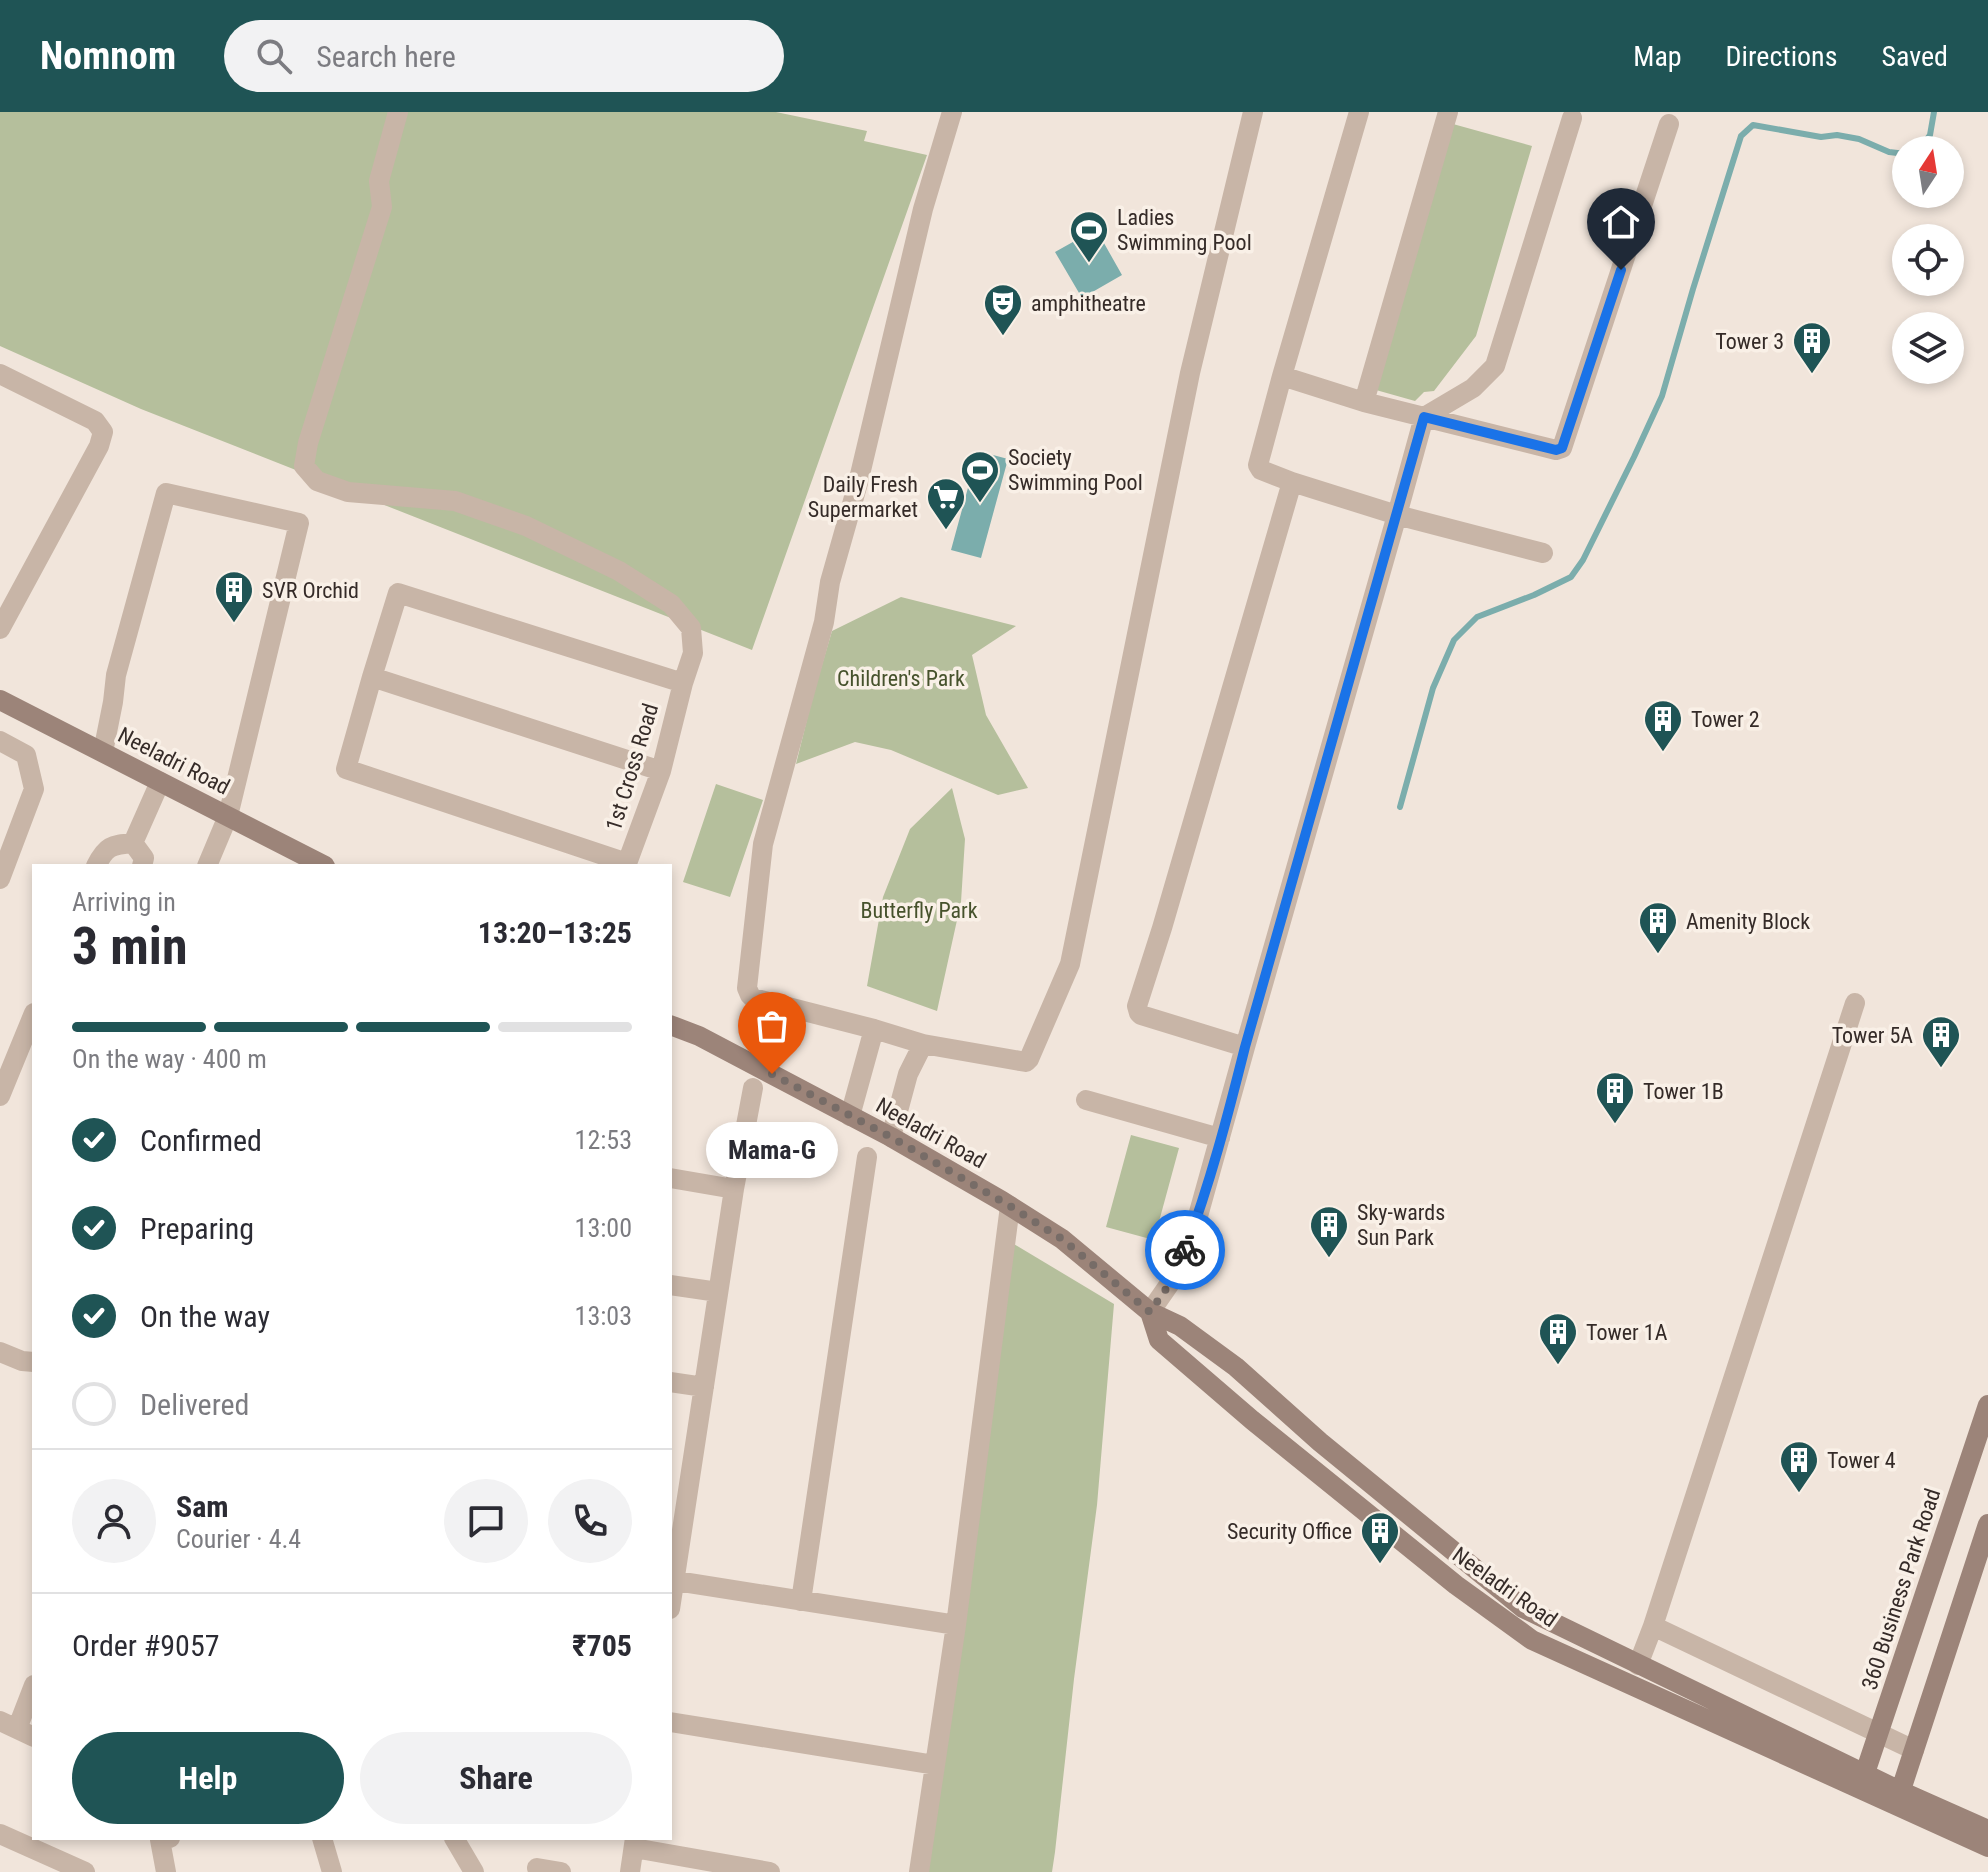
<!DOCTYPE html>
<meta charset="utf-8">
<style>
body{margin:0;font-family:"Roboto Condensed",sans-serif;background:#f2f2f3;color:#2b2b33;height:100vh;display:flex;flex-direction:column;font-size:30px;white-space:nowrap}
*{box-sizing:border-box;margin:0}
p{font-size:26px;color:#7c7c81}
.icon{flex:none;width:44px;height:44px;fill:none;stroke:currentColor;stroke-width:2;stroke-linecap:round;stroke-linejoin:round}
.map{position:relative;flex:1;overflow:hidden}
.panel{position:absolute;left:32px;top:752px;width:640px;height:976px;display:flex;flex-direction:column;background:#fff;border-radius:0px;box-shadow:0 4px 12px #0003}
.panel>*{flex:none}
.needle{width:52px;rotate:12deg}
.fabs{position:absolute;left:1892px;top:24px;display:grid;gap:16px}
.fabs a{display:grid;place-items:center;width:72px;height:72px;border-radius:50%;background:#fff;box-shadow:0 4px 12px #0003;font-size:40px}
.pin{position:absolute;display:grid;place-items:center;width:68px;height:68px;color:#fff;margin:-82px -34px;border-radius:50% 50% 50% 0;rotate:-45deg;box-shadow:0 0 8px #0007}
.pin .icon{rotate:45deg}
.courier{position:absolute;display:grid;place-items:center;width:80px;height:80px;margin:-40px;border:6px solid #1a73e8;border-radius:50%;background:#fff;color:#222;box-shadow:0 2px 10px #0007}
.bubble{position:absolute;height:56px;border-radius:28px;background:#fff;box-shadow:0 4px 12px #0003;font-size:26px;font-weight:700;line-height:56px;text-align:center}
.overview em{font-style:normal;font-weight:700}
.overview div{display:flex;flex-direction:column-reverse}
.overview{display:flex;align-items:center;justify-content:space-between;height:136px;padding:0 40px}
h1{font-size:52px;font-weight:700;line-height:60px}
.bar{display:grid;grid-template-columns:repeat(4,1fr);gap:12px 8px;align-content:center;height:96px;padding:0 40px}
.bar i{height:10px;border-radius:6px;background:#e1e1e2}
.bar .current{background:#1f5455}
.bar p{grid-column:span 4}
.line{display:flex;align-items:center;gap:20px;padding:0 40px;border-top:2px solid #e1e1e2}
.line div{flex:1}
.round{display:grid;place-items:center;flex:none;width:84px;height:84px;border-radius:42px;background:#f2f2f3}
ol{padding:0 40px;list-style:none}
li{display:flex;align-items:center;gap:24px;height:88px}
li p{margin-inline-start:auto}
li .icon{padding:8px;border-radius:50%;background:#1f5455;color:#fff;stroke-width:4}
li:last-child{color:#7c7c81}
li i{width:44px;height:44px;border:4px solid #e1e1e2;border-radius:50%}
.primary-button{display:flex;gap:16px;margin-top:auto;padding:16px 40px}
.primary-button a{flex:1;height:92px;border-radius:48px;background:#1f5455;color:#fff;font-size:32px;font-weight:700;line-height:92px;text-align:center}
.primary-button a+a{background:#f2f2f3;color:#2b2b33}
header{display:flex;align-items:center;gap:48px;box-sizing:border-box;height:112px;padding:0 40px;background:#1f5455;color:#fff}
header strong{font-size:38px}
nav{display:flex;gap:44px;margin-inline-start:auto;font-size:28px}
.search{width:560px;height:72px;background:#f2f2f3;display:flex;align-items:center;gap:20px;box-sizing:border-box;padding:0 28px;border-radius:44px;color:#7c7c81;font-size:30px}
.map>svg:first-child{display:block}
.green{fill:#b5bf9c}
.water{fill:#7badac}
.lines{fill:none;stroke-linecap:round;stroke-linejoin:round}
.stream{stroke:#7badac;stroke-width:6}
.street{stroke:#c8b5a7;stroke-width:20}
.secondary{stroke:#9c8479;stroke-width:20}
.done{stroke:#776c67;stroke-width:8;stroke-dasharray:0 14.4}
.route{stroke:#1a73e8;stroke-width:10}
.labels{text-anchor:middle;dominant-baseline:central;stroke-width:7;stroke-linejoin:round;paint-order:stroke}
.poi-label{font-size:22px;fill:#352b28;stroke:#f9f0e7;text-anchor:start}
.park-label{font-size:22px;fill:#46522c;stroke:#f9f0e7}
.street-label{font-size:22px;fill:#352b28;stroke:#f9f0e7}
</style>
<header>
<strong>Nomnom</strong>
<div class="search"><svg class="icon" aria-label="search" viewBox="0 0 24 24"><circle cx="10" cy="10" r="6"/><path d="M15 15l6 6"/></svg>Search here</div>
<nav><a>Map</a><a>Directions</a><a>Saved</a></nav>
</header>
<div class="map">
<svg width="1988" height="1760" viewBox="0 0 1988 1760">
<rect width="100%" height="100%" fill="#f1e5db"/>
<!-- green -->
<path class="green" d="M 0,0 L 776,0 L 867,19 L 864,29 L 927,43 L 752,538 L 141,297 L 0,234 Z
M 1453,12 L 1532,34 L 1476,224 L 1434,279 L 1424,280 L 1415,289 L 1376,278 Z
M 901,485 L 1016,514 L 972,543 L 986,603 L 1028,676 L 998,683 L 891,638 L 855,630 L 796,652 L 813,583 L 832,519 Z
M 716,672 L 763,688 L 730,785 L 683,770 Z
M 952,676 L 965,727 L 961,790 L 937,899 L 867,874 L 883,785 L 910,717 Z
M 1131,1023 L 1179,1036 L 1154,1128 L 1106,1115 Z
M 1004,1126 L 1114,1192 L 1097,1393 L 1074,1567 L 1055,1740 L 1052,1760 L 919,1760 Z"/>
<!-- water -->
<path class="water" d="M 1096,117 L 1122,163 L 1082,186 L 1055,140 Z
M 978,339 L 1008,347 L 981,446 L 951,438 Z"/>
<g class="lines">
<!-- stream -->
<path class="stream" d="M 1919,38 L 1930,23 L 1934,0
M 1400,695 L 1433,576 L 1454,528 L 1477,505 L 1534,483 L 1571,465 L 1583,448 L 1634,345 L 1662,284 L 1693,177 L 1741,24 L 1753,13 L 1821,25 L 1837,23 L 1859,27 L 1889,40 L 1906,42"/>
<!-- street -->
<path class="street" d="M 398,0 L 379,69 L 382,95 L 308,331 L 304,354 L 317,369 L 348,380 L 455,389 L 526,414 L 619,459 L 671,492 L 691,516 L 693,541 L 683,571 L 661,659 L 626,754
M 952,0 L 923,97 L 858,371 L 830,470 L 824,510 L 763,732 L 747,876 L 750,883 L 753,886 L 874,917 L 923,932 L 1026,950 L 1029,947 L 1070,852 L 1190,261 L 1253,0
M 1572,6 L 1495,254 L 1473,276 L 1424,305 L 1556,338 L 1562,336 L 1669,12
M 0,262 L 95,309 L 103,320 L 99,334 L 0,517
M 1282,264 L 1359,0
M 1364,290 L 1448,0
M 372,565 L 661,659
M 0,629 L 26,643 L 34,677 L 0,767
M 103,640 L 113,590 L 116,563 L 166,381 L 299,411 L 228,704 L 207,754
M 133,731 L 160,670
M 133,731 L 144,746 L 142,754
M 627,751 L 346,657 L 372,565 L 398,481 L 683,571
M 96,754 C 106,734 111,733 133,731
M 1245,935 L 1397,403 L 1543,441
M 0,984 L 34,901
M 1086,988 L 1220,1026
M 850,1004 L 874,917
M 891,1025 L 908,962 L 923,932
M 670,1066 L 734,1077
M 670,1173 L 718,1180
M 1150,1200 L 1175,1164 L 1198,1104 L 1245,935 L 1141,903 L 1139,901 L 1137,894 L 1162,816 L 1292,370 L 1261,358 L 1258,353 L 1282,264 L 1364,290 L 1424,305 L 1397,403 L 1292,370
M 0,1240 L 22,1249 L 34,1250
M 670,1270 L 704,1275
M 670,1468 L 956,1513
M 801,1489 L 867,1045
M 670,1497 L 734,1077 L 753,976
M 1653,1514 L 1914,1638
M 1638,1553 L 1653,1514 L 1855,891
M 0,1609 L 34,1625
M 670,1610 L 935,1653
M 17,1617 L 34,1573
M 0,1722 L 85,1760
M 322,1726 L 332,1760
M 454,1726 L 474,1760
M 634,1736 L 770,1760
M 537,1756 L 561,1760
M 166,1760 L 160,1728 L 170,1726
M 630,1760 L 635,1726
M 919,1760 L 956,1513 L 1010,1094"/>
<!-- secondary -->
<path class="secondary" d="M 0,588 L 325,754
M 670,913 L 699,924 L 891,1025 L 1002,1089 L 1062,1127 L 1150,1200 L 1180,1214 L 1236,1255 L 1320,1330 L 1523,1496 L 1900,1679 L 1988,1718
M 1150,1200 L 1159,1228 L 1252,1308 L 1456,1473 L 1532,1528 L 1988,1735
M 1861,1673 L 1988,1293
M 1897,1690 L 1988,1412"/>
</g>
<g class="lines">
<!-- done -->
<path class="done" d="M 772,962 L 891,1025 L 1010,1094 L 1062,1127 L 1150,1200 L 1175,1164 L 1185,1138"/>
<!-- route -->
<path class="route" d="M 1185,1138 C 1210,1072 1228,1003 1245,935 L 1424,305 L 1556,338 L 1562,336 L 1621,158"/>
</g>
<!-- icons -->
<defs>
<symbol id="stadium-pin" viewBox="-11 -11 22 30"><path d="M0 17L-7.5 6A9.5 9.5 0 1 1 7.5 6Z" fill="#1f5455" stroke="#f9f0e7"/><path d="M0-5a6.5 5 0 1 0 0 10a6.5 5 0 1 0 0-10ZM-3.5-1.8h7v3.6h-7Z" fill="#fff"/></symbol>
<symbol id="theatre-pin" viewBox="-11 -11 22 30"><path d="M0 17L-7.5 6A9.5 9.5 0 1 1 7.5 6Z" fill="#1f5455" stroke="#f9f0e7"/><path d="M-5-5.5Q0-4 5-5.5V0Q5 5 0 6Q-5 5-5 0ZM-3.3-2.5H-1v1.5H-3.3ZM1-2.5H3.3v1.5H1ZM-2.8 1Q0 5.5 2.8 1Z" fill="#fff"/></symbol>
<symbol id="building-pin" viewBox="-11 -11 22 30"><path d="M0 17L-7.5 6A9.5 9.5 0 1 1 7.5 6Z" fill="#1f5455" stroke="#f9f0e7"/><path d="M-4-6H4V6H1V3H-1V6H-4ZM-2.5-4.3h1.7v1.8h-1.7ZM.8-4.3h1.7v1.8H.8ZM-2.5-1h1.7V.8h-1.7ZM.8-1h1.7V.8H.8Z" fill="#fff"/></symbol>
<symbol id="supermarket-pin" viewBox="-11 -11 22 30"><path d="M0 17L-7.5 6A9.5 9.5 0 1 1 7.5 6Z" fill="#1f5455" stroke="#f9f0e7"/><path d="M-6-5.5h2.5l.6 2H6L4.5 2H-2.5L-4.4-4H-6ZM-1.5 3.2a1.3 1.3 0 1 0 .1 0ZM3 3.2a1.3 1.3 0 1 0 .1 0Z" fill="#fff"/></symbol>
</defs>
<g fill-rule="evenodd">
<use href="#stadium-pin" x="1067" y="96" width="44" height="60"/>
<use href="#theatre-pin" x="981" y="169" width="44" height="60"/>
<use href="#building-pin" x="1790" y="207" width="44" height="60"/>
<use href="#stadium-pin" x="958" y="336" width="44" height="60"/>
<use href="#supermarket-pin" x="924" y="363" width="44" height="60"/>
<use href="#building-pin" x="212" y="456" width="44" height="60"/>
<use href="#building-pin" x="1641" y="585" width="44" height="60"/>
<use href="#building-pin" x="1636" y="787" width="44" height="60"/>
<use href="#building-pin" x="1919" y="901" width="44" height="60"/>
<use href="#building-pin" x="1593" y="957" width="44" height="60"/>
<use href="#building-pin" x="1307" y="1091" width="44" height="60"/>
<use href="#building-pin" x="1536" y="1198" width="44" height="60"/>
<use href="#building-pin" x="1777" y="1326" width="44" height="60"/>
<use href="#building-pin" x="1358" y="1397" width="44" height="60"/>
</g>
<g class="labels">
<!-- poi labels -->
<g class="poi-label">
<text x="1117" y="105">Ladies<tspan x="1117" dy="25">Swimming Pool</tspan></text>
<text x="1031" y="191">amphitheatre</text>
<text x="1784" y="229" text-anchor="end">Tower 3</text>
<text x="1008" y="345">Society<tspan x="1008" dy="25">Swimming Pool</tspan></text>
<text x="918" y="372" text-anchor="end">Daily Fresh<tspan x="918" dy="25">Supermarket</tspan></text>
<text x="262" y="478">SVR Orchid</text>
<text x="1691" y="607">Tower 2</text>
<text x="1686" y="809">Amenity Block</text>
<text x="1913" y="923" text-anchor="end">Tower 5A</text>
<text x="1643" y="979">Tower 1B</text>
<text x="1357" y="1100">Sky-wards<tspan x="1357" dy="25">Sun Park</tspan></text>
<text x="1586" y="1220">Tower 1A</text>
<text x="1827" y="1348">Tower 4</text>
<text x="1352" y="1419" text-anchor="end">Security Office</text>
</g>
<!-- park labels -->
<g class="park-label">
<text x="901" y="566">Children's Park</text>
<text x="919" y="798">Butterfly Park</text>
</g>
<!-- street labels -->
<g class="street-label">
<text transform="translate(174 649) rotate(27)">Neeladri Road</text>
<text transform="translate(632 655) rotate(-73)">1st Cross Road</text>
<text transform="translate(931 1021) rotate(29)">Neeladri Road</text>
<text transform="translate(1505 1475) rotate(35)">Neeladri Road</text>
<text transform="translate(1901 1477) rotate(-72)">360 Business Park Road</text>
</g>
</g>
</svg>
<div class="fabs">
<a><svg class="needle" viewBox="-14 -14 28 28"><path d="M0-13l5 13h-10z" fill="#e53935"/><path d="M0 13l5-13h-10z" fill="#7c7c81"/></svg></a>
<a><svg class="icon" aria-label="locate" viewBox="0 0 24 24"><circle cx="12" cy="12" r="6"/><path d="M12 2v4M12 18v4M2 12h4M18 12h4"/></svg></a>
<a><svg class="icon" aria-label="layers" viewBox="0 0 24 24"><path d="M12 4l9 5-9 5-9-5zM3 14l9 5 9-5"/></svg></a>
</div>
<div class="pin" style="left:772px;top:962px;background:#ea580c"><svg class="icon" aria-label="bag" viewBox="0 0 24 24"><path d="M5 8h14l-1 12H6zM9 8a3 3 0 0 1 6 0"/></svg></div>
<div class="pin" style="left:1621px;top:158px;background:#1f2937"><svg class="icon" aria-label="home" viewBox="0 0 24 24"><path d="M3 11l9-7 9 7M6 9v11h12V9"/></svg></div>
<div class="courier" style="left:1185px;top:1138px"><svg class="icon" aria-label="bike" viewBox="0 0 24 24"><circle cx="6" cy="16" r="4"/><circle cx="18" cy="16" r="4"/><path d="M6 16l4-8h5l3 8M10 8l3 8H6M13 5h3"/></svg></div>
<div class="bubble" style="left:706px;top:1010px;width:132px">Mama-G</div>
<section class="panel">
<div class="overview"><div><h1>3 min</h1><p>Arriving in</p></div><em>13:20–13:25</em></div>
<div class="bar"><i class="current"></i><i class="current"></i><i class="current"></i><i></i><p>On the way · 400 m</p></div>
<ol>
<li><svg class="icon" aria-label="check" viewBox="0 0 24 24"><path d="M5 12l5 5 9-10"/></svg>Confirmed<p>12:53</p></li>
<li><svg class="icon" aria-label="check" viewBox="0 0 24 24"><path d="M5 12l5 5 9-10"/></svg>Preparing<p>13:00</p></li>
<li><svg class="icon" aria-label="check" viewBox="0 0 24 24"><path d="M5 12l5 5 9-10"/></svg>On the way<p>13:03</p></li>
<li><i></i>Delivered</li>
</ol>
<div class="line" style="height:144px"><a class="round"><svg class="icon" aria-label="person" viewBox="0 0 24 24"><circle cx="12" cy="8" r="4"/><path d="M4 21q1-7 8-7t8 7"/></svg></a><div><b>Sam</b><p>Courier · 4.4</p></div><a class="round"><svg class="icon" aria-label="chat" viewBox="0 0 24 24"><path d="M4 5h16v11H9l-5 4z"/></svg></a><a class="round"><svg class="icon" aria-label="phone" viewBox="0 0 24 24"><path d="M5 4h4l2 5-3 2q2 4 5 5l2-3 5 2v4C11 20 4 13 5 4z"/></svg></a></div>
<div class="line" style="height:104px"><div>Order #9057</div><b>₹705</b></div>
<div class="primary-button"><a>Help</a><a>Share</a></div>
</section>
</div>
